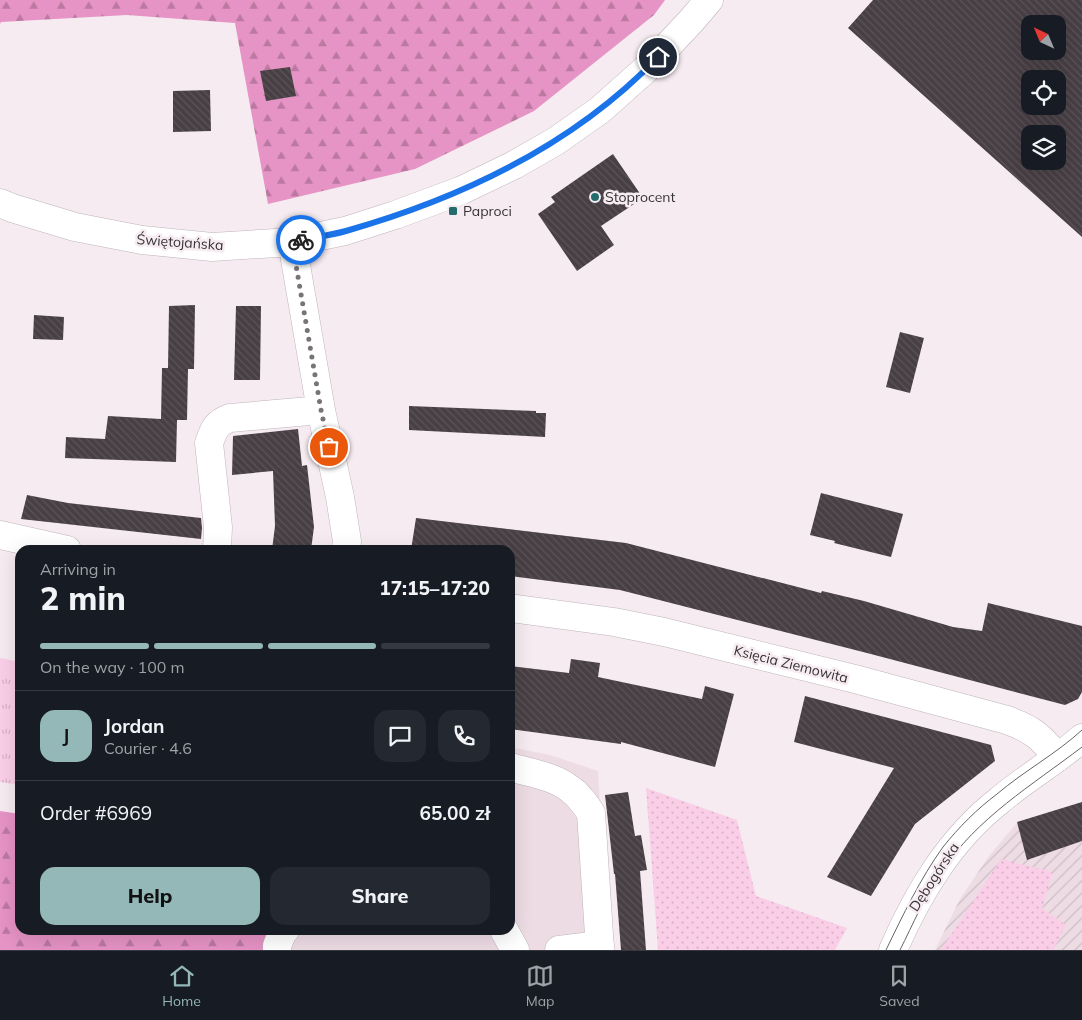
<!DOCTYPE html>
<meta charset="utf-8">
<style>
body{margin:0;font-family:Mulish,sans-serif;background:#242831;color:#f1f3f6;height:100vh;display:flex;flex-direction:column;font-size:19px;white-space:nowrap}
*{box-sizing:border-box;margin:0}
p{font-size:16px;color:#9ea1a6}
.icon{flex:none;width:28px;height:28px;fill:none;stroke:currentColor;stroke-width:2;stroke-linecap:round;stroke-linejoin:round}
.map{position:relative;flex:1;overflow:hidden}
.sheet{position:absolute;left:15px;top:545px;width:500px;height:390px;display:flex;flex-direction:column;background:#171b24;border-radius:15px;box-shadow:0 5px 20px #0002}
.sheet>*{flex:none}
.needle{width:32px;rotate:316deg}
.fabs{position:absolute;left:1021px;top:15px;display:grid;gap:10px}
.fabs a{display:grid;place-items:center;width:45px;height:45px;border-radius:10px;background:#171b24;box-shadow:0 5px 20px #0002;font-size:25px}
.pin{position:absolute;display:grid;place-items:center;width:42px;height:42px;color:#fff;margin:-21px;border:2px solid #fff;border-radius:50%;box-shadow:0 1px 5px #0007}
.courier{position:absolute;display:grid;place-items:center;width:50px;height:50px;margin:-25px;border:4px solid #1a73e8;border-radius:50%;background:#fff;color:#222;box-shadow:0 1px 6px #0007}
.summary em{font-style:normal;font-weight:800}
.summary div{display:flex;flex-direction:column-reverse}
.summary{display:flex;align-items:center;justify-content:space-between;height:85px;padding:0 25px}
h1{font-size:32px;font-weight:800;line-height:38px}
.bar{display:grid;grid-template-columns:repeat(4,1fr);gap:8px 5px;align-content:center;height:60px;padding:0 25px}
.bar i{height:6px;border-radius:4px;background:#363941}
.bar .selected{background:#94b7b8}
.bar p{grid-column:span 4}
.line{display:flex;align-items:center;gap:12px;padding:0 25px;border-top:1px solid #363941}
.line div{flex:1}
.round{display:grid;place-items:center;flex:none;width:52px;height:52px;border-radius:15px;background:#242831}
.action{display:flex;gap:10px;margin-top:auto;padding:10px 25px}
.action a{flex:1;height:58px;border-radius:15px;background:#94b7b8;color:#111;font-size:20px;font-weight:800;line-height:58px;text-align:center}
.action a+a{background:#242831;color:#f1f3f6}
.tabs{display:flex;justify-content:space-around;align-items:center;height:70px;border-top:1px solid #363941;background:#171b24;font-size:14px;color:#9ea1a6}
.tabs a{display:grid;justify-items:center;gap:2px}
.tabs .selected{color:#94b7b8}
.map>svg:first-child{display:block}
.built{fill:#eedce5}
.industrial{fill:url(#industrial-furrows)}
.grass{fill:url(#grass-dots)}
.forest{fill:url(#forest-firs)}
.park{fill:url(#park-tufts)}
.building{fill:url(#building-back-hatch);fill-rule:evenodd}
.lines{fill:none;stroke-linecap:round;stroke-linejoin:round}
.minor-casing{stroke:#beb4b9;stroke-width:29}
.minor{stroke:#fff;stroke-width:28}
.tram{stroke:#696366;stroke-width:1}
.done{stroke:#797376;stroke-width:5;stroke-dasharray:0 9}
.route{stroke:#1a73e8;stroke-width:6}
.poi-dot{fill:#226d6c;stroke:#f6ebf1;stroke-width:2}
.labels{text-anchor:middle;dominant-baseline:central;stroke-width:5;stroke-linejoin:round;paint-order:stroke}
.poi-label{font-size:14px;fill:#363234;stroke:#f6ebf1;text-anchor:start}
.street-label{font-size:14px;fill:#363234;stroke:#f6ebf1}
</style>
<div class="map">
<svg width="1082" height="950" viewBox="0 0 1082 950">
<defs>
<pattern id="industrial-furrows" width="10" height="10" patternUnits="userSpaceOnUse" patternTransform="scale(1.25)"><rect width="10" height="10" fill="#eedce5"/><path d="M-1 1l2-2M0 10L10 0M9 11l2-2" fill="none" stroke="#cdbdc5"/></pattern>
<pattern id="grass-dots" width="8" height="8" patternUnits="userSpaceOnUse" patternTransform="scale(1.25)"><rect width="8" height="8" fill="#facee7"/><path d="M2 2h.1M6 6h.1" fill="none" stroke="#d7b1c7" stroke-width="1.8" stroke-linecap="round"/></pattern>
<pattern id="forest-firs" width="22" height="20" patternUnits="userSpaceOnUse" patternTransform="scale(1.25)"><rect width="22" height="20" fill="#e693c5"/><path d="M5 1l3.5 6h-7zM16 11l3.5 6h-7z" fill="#bb79a1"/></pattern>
<pattern id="park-tufts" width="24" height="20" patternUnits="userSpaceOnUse" patternTransform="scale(1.25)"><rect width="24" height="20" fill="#facee7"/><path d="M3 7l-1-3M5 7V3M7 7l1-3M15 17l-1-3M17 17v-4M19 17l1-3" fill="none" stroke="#d7b1c7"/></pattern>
<pattern id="building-back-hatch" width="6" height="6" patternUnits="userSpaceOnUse" patternTransform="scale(1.25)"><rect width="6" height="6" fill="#483f44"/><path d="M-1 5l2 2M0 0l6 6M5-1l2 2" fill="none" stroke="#5a5357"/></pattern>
</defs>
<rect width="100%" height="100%" fill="#f6ebf1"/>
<!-- built -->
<path class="built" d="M 510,747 L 550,755 L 598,771 L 608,950 L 268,950 L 267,930 L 510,930 Z"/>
<!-- industrial -->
<path class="industrial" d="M 1082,802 L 1082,950 L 935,950 L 960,899 L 989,856 L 1016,824 Z"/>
<!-- grass -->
<path class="grass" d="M 646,788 L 737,820 L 756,896 L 847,928 L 835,950 L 658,950 Z
M 1001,859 L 1053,872 L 1042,908 L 1066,925 L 1053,950 L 941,950 Z"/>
<!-- forest -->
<path class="forest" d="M 0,0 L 665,0 L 654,15 L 534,111 L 415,169 L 268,204 L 235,23 L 127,15 L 1,22 L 0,24 Z
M 0,811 L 20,814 L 20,930 L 267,930 L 268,950 L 0,950 Z"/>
<!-- park -->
<path class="park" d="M 0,658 L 20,662 L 20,785 L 0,782 Z"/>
<!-- building -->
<path class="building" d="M 873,0 L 1082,0 L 1082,237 L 848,28 ZM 1030,24 L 1058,24 L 1058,51 L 1030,51 ZM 1030,79 L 1058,79 L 1058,106 L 1030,106 ZM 1030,134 L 1058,134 L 1058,161 L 1030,161 Z
M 290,67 L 296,96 L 266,101 L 260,71 Z
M 210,90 L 211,131 L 173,132 L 173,91 Z
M 613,154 L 643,198 L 601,226 L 614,245 L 577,271 L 538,214 L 555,202 L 551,197 Z
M 195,305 L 194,369 L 175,369 L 188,369 L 187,420 L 177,420 L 176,462 L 65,458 L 66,437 L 105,439 L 108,416 L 161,419 L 162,368 L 168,368 L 169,306 Z
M 236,306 L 261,306 L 260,380 L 234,380 Z
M 34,315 L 64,317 L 63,340 L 33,339 Z
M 900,332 L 924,338 L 910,393 L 886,387 Z
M 409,406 L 536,411 L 536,413 L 546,413 L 545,437 L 409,430 Z
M 298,429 L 302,466 L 307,465 L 314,527 L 311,550 L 272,550 L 275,526 L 273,471 L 232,475 L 233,436 Z
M 821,493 L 903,514 L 891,557 L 834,543 L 835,541 L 810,535 Z
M 27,495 L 68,503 L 201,518 L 202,528 L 201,539 L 21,519 Z
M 416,518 L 626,543 L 821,593 L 822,591 L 864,601 L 953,627 L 982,631 L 988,603 L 1082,626 L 1082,692 L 1078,699 L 1065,705 L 867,653 L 620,590 L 510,576 L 510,550 L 411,550 Z
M 571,659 L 600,663 L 598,677 L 702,699 L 705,686 L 734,694 L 715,767 L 621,742 L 621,744 L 510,729 L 510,666 L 569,673 Z
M 805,696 L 991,745 L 995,761 L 915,824 L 871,896 L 827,877 L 894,768 L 794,742 Z
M 628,792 L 635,836 L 641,835 L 647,870 L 640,871 L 646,950 L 621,950 L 615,874 L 614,874 L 605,795 Z
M 1082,802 L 1082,841 L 1027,860 L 1017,822 Z"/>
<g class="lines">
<defs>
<path id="minor" d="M 0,203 L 12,208 L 75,227 L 142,240 L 212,247 L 292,242 L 345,231 L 395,215 L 460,191 L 514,165 L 556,141 L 600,110 L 646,69 L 692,20 L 709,0
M 292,242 L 321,410 L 340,497 L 347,541 L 346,550
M 0,535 L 67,550
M 217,550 L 218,527 L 209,443 C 214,429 216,423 230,418 L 321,410
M 510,608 L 614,622 L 664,632 L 855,679 L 1007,720 C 1032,729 1042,737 1057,758
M 510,767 C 530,773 554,776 570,789 C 579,795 585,804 591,813 L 600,950
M 504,930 L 515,950
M 277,950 L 277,946 L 283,931 L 285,930
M 559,950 L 600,945
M 893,950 C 918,893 950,839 1000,800 C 1026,778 1056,761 1082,738"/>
</defs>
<!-- minor casing -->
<use href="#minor" class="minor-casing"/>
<!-- minor -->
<use href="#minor" class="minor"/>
<!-- tram -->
<path class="tram" d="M 886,950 C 903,915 920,879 943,847 C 959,827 977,809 997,794 C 1024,771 1056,754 1082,730
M 900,950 C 913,924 925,896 941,872 C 978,817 1031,786 1082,747"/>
</g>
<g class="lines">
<!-- done -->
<path class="done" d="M 301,240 L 292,242 L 321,410 L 329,447"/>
<!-- route -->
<path class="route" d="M 301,240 C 316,237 332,235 346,231 C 462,198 574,145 658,57"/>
</g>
<!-- markers -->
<g class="poi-dot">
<circle cx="595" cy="197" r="5"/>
<rect x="448" y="206" width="10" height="10" rx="2.5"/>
</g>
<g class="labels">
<!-- poi labels -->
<g class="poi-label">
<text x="605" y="197">Stoprocent</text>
<text x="463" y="211">Paproci</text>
</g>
<!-- street labels -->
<g class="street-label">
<text transform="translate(180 242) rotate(4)">Świętojańska</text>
<text transform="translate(791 664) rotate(14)">Księcia Ziemowita</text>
<text transform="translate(934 877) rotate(-57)">Dębogórska</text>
</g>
</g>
</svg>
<div class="fabs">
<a><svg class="needle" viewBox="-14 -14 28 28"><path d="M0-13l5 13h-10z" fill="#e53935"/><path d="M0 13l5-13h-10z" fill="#9ea1a6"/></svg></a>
<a><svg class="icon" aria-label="locate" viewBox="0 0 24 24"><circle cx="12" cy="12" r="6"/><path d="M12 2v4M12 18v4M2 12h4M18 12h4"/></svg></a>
<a><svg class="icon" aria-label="layers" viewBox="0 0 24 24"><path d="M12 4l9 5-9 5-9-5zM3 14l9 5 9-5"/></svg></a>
</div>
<div class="pin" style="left:329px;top:447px;background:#ea580c"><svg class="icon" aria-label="bag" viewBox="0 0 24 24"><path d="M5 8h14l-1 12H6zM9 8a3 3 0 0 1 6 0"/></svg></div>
<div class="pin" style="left:658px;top:57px;background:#1f2937"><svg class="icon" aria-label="home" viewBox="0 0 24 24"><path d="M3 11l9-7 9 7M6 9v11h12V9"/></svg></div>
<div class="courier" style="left:301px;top:240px"><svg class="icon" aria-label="bike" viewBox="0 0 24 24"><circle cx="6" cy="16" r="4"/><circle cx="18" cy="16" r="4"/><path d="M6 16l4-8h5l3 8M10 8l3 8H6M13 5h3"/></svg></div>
<section class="sheet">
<div class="summary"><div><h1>2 min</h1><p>Arriving in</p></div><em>17:15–17:20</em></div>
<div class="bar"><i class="selected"></i><i class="selected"></i><i class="selected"></i><i></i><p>On the way · 100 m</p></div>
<div class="line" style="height:90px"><b class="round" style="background:#94b7b8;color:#111">J</b><div><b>Jordan</b><p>Courier · 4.6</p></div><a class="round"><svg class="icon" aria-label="chat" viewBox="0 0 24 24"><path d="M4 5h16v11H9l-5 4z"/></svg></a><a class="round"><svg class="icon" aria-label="phone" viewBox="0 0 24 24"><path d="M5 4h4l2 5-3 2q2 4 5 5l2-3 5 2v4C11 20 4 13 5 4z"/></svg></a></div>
<div class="line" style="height:65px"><div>Order #6969</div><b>65.00 zł</b></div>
<div class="action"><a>Help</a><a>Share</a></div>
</section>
</div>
<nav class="tabs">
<a class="selected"><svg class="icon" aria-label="home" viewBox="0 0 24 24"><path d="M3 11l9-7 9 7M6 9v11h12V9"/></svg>Home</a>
<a><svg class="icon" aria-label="map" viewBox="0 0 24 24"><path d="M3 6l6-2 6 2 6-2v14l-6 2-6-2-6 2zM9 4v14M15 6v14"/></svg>Map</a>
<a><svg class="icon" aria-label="saved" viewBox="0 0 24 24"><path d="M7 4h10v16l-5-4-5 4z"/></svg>Saved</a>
</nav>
